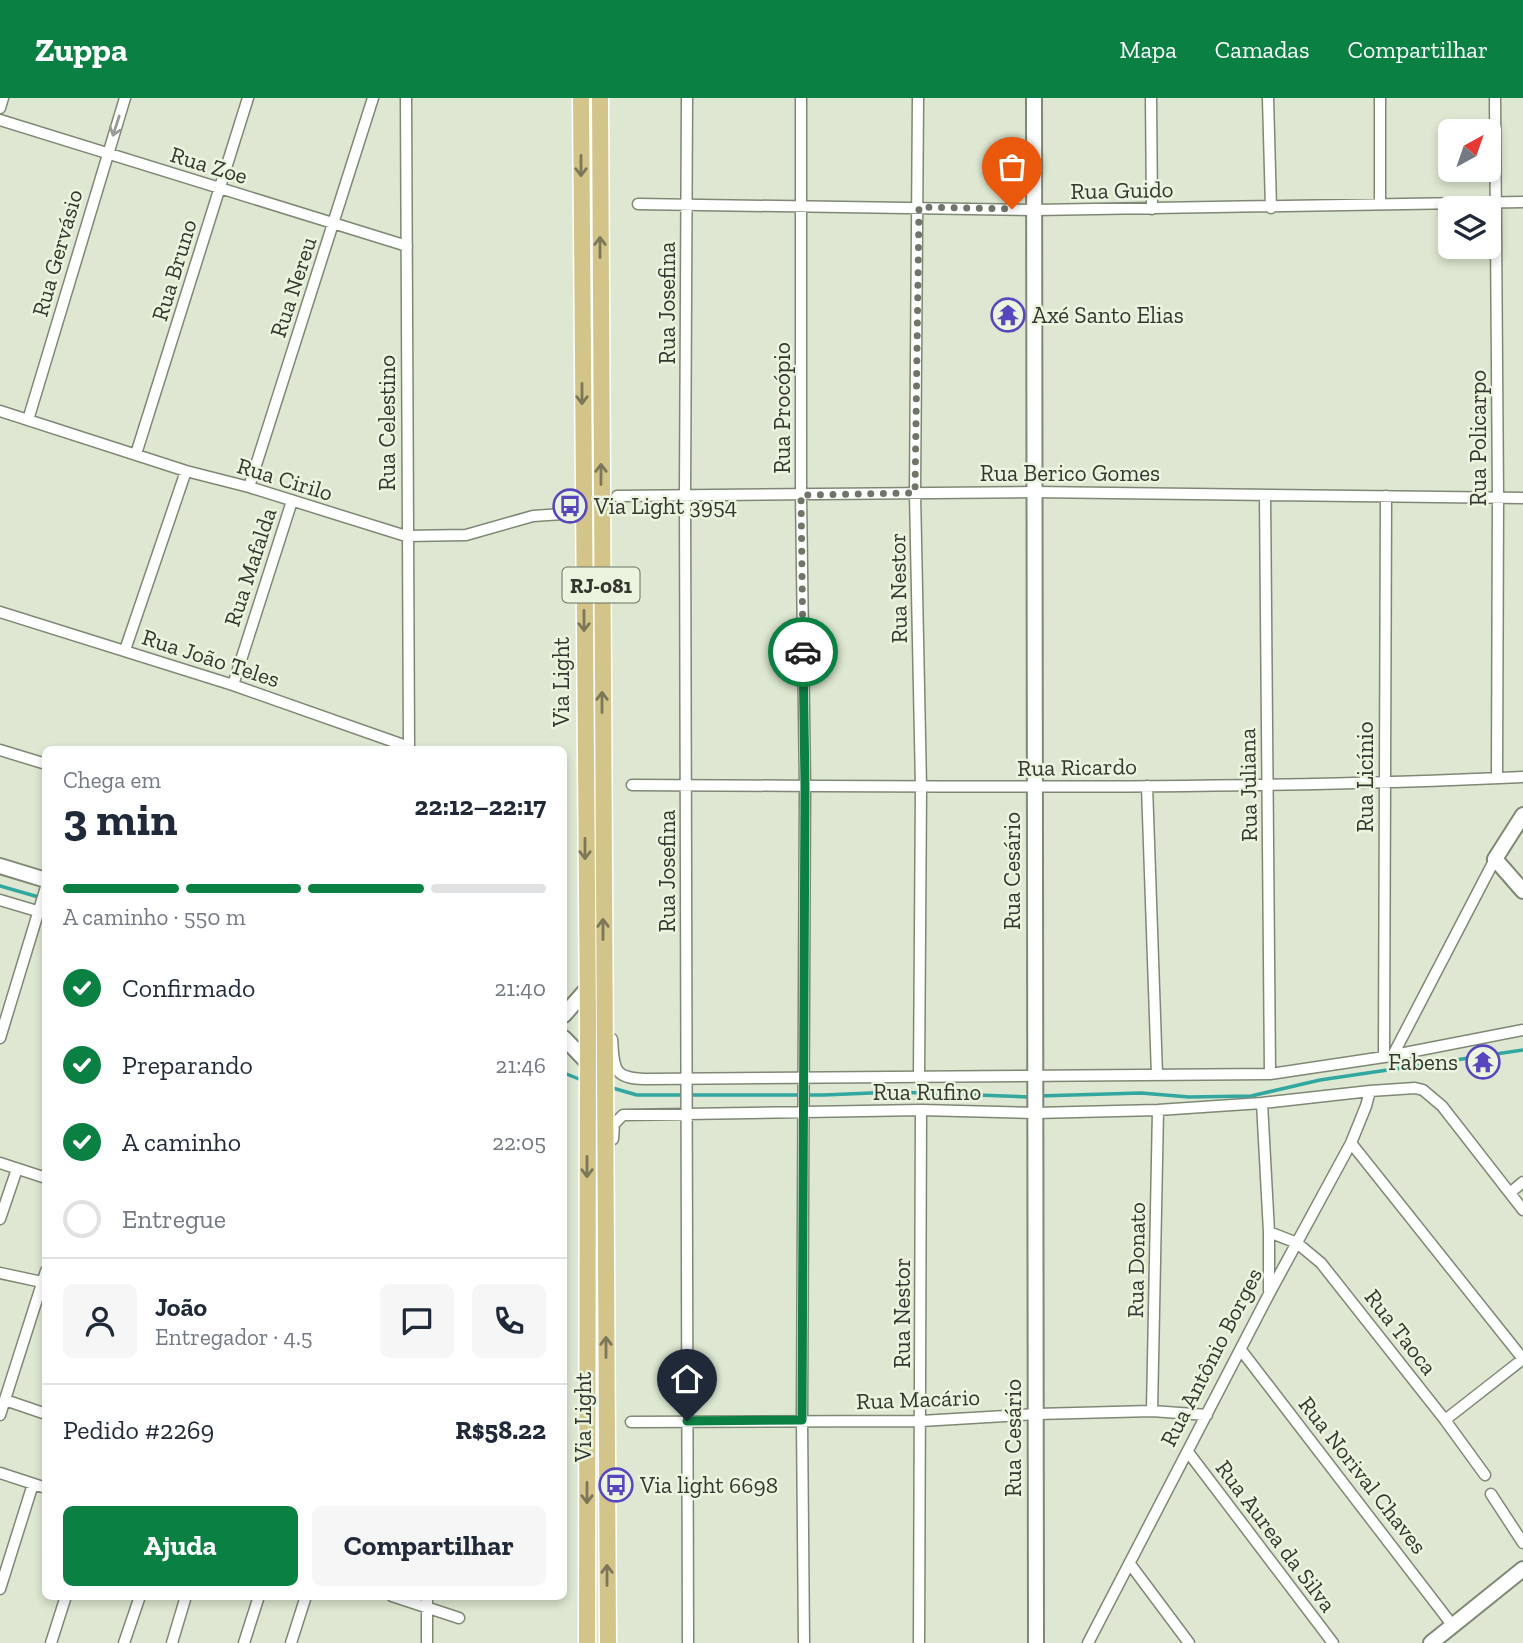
<!DOCTYPE html>
<html lang="pt">
<meta charset="utf-8">
<style>
body{margin:0;font-family:"Zilla Slab",serif;background:#f6f6f7;color:#1f2937;height:100vh;display:flex;flex-direction:column;font-size:26px;white-space:nowrap}
*{box-sizing:border-box;margin:0}
p{font-size:23px;color:#747a83}
.icon{flex:none;width:38px;height:38px;fill:none;stroke:currentColor;stroke-width:2;stroke-linecap:round;stroke-linejoin:round}
.map{position:relative;flex:1;overflow:hidden}
.drawer{position:absolute;left:42px;top:648px;width:525px;height:854px;display:flex;flex-direction:column;background:#fff;border-radius:10px;box-shadow:0 4px 10px #0003}
.drawer>*{flex:none}
.needle{width:46px;rotate:40deg}
.tools{position:absolute;left:1438px;top:21px;display:grid;gap:14px}
.tools a{display:grid;place-items:center;width:63px;height:63px;border-radius:10px;background:#fff;box-shadow:0 4px 10px #0003;font-size:35px}
.pin{position:absolute;display:grid;place-items:center;width:60px;height:60px;color:#fff;margin:-72px -30px;border-radius:50% 50% 50% 0;rotate:-45deg;box-shadow:0 0 7px #0007}
.pin .icon{rotate:45deg}
.courier{position:absolute;display:grid;place-items:center;width:70px;height:70px;margin:-35px;border:5px solid #0b8043;border-radius:50%;background:#fff;color:#222;box-shadow:0 2px 9px #0007}
.overview em{font-style:normal;font-weight:700}
.overview div{display:flex;flex-direction:column-reverse}
.overview{display:flex;align-items:center;justify-content:space-between;height:119px;padding:0 21px}
h1{font-size:46px;font-weight:700;line-height:52px}
.bar{display:grid;grid-template-columns:repeat(4,1fr);gap:10px 7px;align-content:center;height:84px;padding:0 21px}
.bar i{height:9px;border-radius:5px;background:#e0e1e3}
.bar .selected{background:#0b8043}
.bar p{grid-column:span 4}
.line{display:flex;align-items:center;gap:18px;padding:0 21px;border-top:2px solid #e0e1e3}
.line div{flex:1}
.round{display:grid;place-items:center;flex:none;width:74px;height:74px;border-radius:10px;background:#f6f6f7}
ol{padding:0 21px;list-style:none}
li{display:flex;align-items:center;gap:21px;height:77px}
li p{margin-inline-start:auto}
li .icon{padding:7px;border-radius:50%;background:#0b8043;color:#fff;stroke-width:4}
li:last-child{color:#747a83}
li i{width:38px;height:38px;border:4px solid #e0e1e3;border-radius:50%}
.button{display:flex;gap:14px;margin-top:auto;padding:14px 21px}
.button a{flex:1;height:80px;border-radius:10px;background:#0b8043;color:#fff;font-size:28px;font-weight:700;line-height:80px;text-align:center}
.button a+a{background:#f6f6f7;color:#1f2937}
header{display:flex;align-items:center;gap:42px;box-sizing:border-box;height:98px;padding:0 35px;background:#0b8043;color:#fff}
header strong{font-size:33px}
nav{display:flex;gap:38px;margin-inline-start:auto;font-size:24px}
.map>svg:first-child{display:block}
.lines{fill:none;stroke-linecap:round;stroke-linejoin:round}
.stream{stroke:#31a7a0;stroke-width:3.5}
.street-casing{stroke:#7f8874;stroke-width:13}
.secondary-casing{stroke:#7f8874;stroke-width:18}
.primary-casing{stroke:#fff;stroke-width:19}
.street{stroke:#fff;stroke-width:10}
.secondary{stroke:#fff;stroke-width:14}
.primary{stroke:#d3c589;stroke-width:16}
.oneway{stroke:#9a9b97}
.oneway2{stroke:#7c7758}
.done{stroke:#6f7568;stroke-width:7;stroke-dasharray:0 12.6}
.route{stroke:#0b8043;stroke-width:9}
.labels{text-anchor:middle;dominant-baseline:central;stroke-width:5;stroke-linejoin:round;paint-order:stroke}
.shield{fill:#eaf4de;stroke:#6b7064;stroke-width:2}
.shield-label{font-size:21px;font-weight:bold;fill:#34372f}
.street-label{font-size:23px;fill:#34372f;stroke:#eaf4de}
.poi-label{font-size:23px;fill:#34372f;stroke:#eaf4de;text-anchor:start}
</style>
<header>
<strong>Zuppa</strong>
<nav><a>Mapa</a><a>Camadas</a><a>Compartilhar</a></nav>
</header>
<div class="map">
<svg width="1523" height="1545" viewBox="0 0 1523 1545">
<rect width="100%" height="100%" fill="#dde7d1"/>
<g class="lines">
<!-- stream -->
<path class="stream" d="M 0,788 L 42,800
M 564,975 L 584,983
M 609,989 L 637,997 L 824,997 L 895,994 L 1030,999
M 1038,998 L 1141,995 L 1189,999 L 1251,998 L 1320,982 L 1523,952"/>
<defs>
<path id="street" d="M 406,0 L 409,651
M 687,0 L 685,396 L 688,1545
M 801,0 L 801,397 L 805,688 L 802,1322 L 804,1545
M 918,0 L 915,395 L 921,689 L 919,979
M 1151,0 L 1152,111
M 1268,0 L 1271,110
M 1380,0 L 1380,106
M 1495,0 L 1498,400 L 1497,680
M 0,10 L 3,0
M 0,22 L 407,148
M 638,106 L 1035,112 L 1523,104
M 0,313 L 186,373 L 249,389 L 406,438 L 466,437 L 533,418 L 563,416
M 28,322 L 125,0
M 136,356 L 248,0
M 249,389 L 373,0
M 1265,397 L 1270,976
M 617,398 L 1033,394 L 1523,400
M 0,514 L 233,587 L 409,649
M 125,552 L 186,373
M 233,587 L 292,403
M 0,652 L 46,666
M 632,687 C 929,688 1226,693 1523,679
M 1147,688 L 1157,977
M 0,802 L 37,813
M 0,940 L 46,789
M 612,941 C 614,975 615,981 651,981 L 1270,976 L 1384,959 L 1523,932
M 1393,957 L 1495,761
M 1384,959 L 1386,398
M 1262,1005 L 1269,1134 L 1269,1193
M 613,1041 L 614,1026 L 623,1017 L 921,1012 L 1035,1015 L 1158,1012 L 1262,1005 L 1370,993 L 1415,990 L 1423,992 L 1442,1008 L 1523,1112
M 1351,1045 L 1523,1261
M 0,1065 L 46,1080
M 1511,1094 L 1523,1084
M 0,1121 L 17,1071
M 1269,1134 L 1297,1145 L 1321,1165 L 1445,1322 L 1485,1377
M 0,1175 L 42,1184
M 1241,1252 L 1453,1528
M 5,1302 L 46,1316
M 1152,1313 L 1158,1012
M 0,1317 L 46,1173
M 1445,1322 L 1523,1261
M 631,1324 L 921,1323 L 1037,1316 L 1152,1313 L 1207,1317
M 1188,1354 L 1333,1545
M 0,1375 L 46,1390
M 1491,1396 L 1523,1445
M 1130,1466 L 1189,1545
M 0,1491 L 33,1386
M 392,1498 L 459,1520
M 51,1545 L 66,1498
M 124,1545 L 140,1498
M 172,1545 L 186,1498
M 244,1545 L 259,1498
M 291,1545 L 306,1498
M 427,1545 L 427,1498
M 919,1545 L 921,1012
M 1088,1545 L 1269,1196 L 1351,1045 L 1366,1008 L 1370,993"/>
<path id="secondary" d="M 1034,0 L 1036,1545
M 1523,717 L 1495,761 L 1523,793
M 0,768 L 46,782
M 564,917 L 586,892
M 564,940 L 588,965
M 1431,1545 L 1523,1471"/>
<path id="primary" d="M 581,0 L 588,926 L 587,1545
M 600,0 L 608,1545"/>
</defs>
<!-- street casing -->
<use href="#street" class="street-casing"/>
<!-- secondary casing -->
<use href="#secondary" class="secondary-casing"/>
<!-- primary casing -->
<use href="#primary" class="primary-casing"/>
<!-- street -->
<use href="#street" class="street"/>
<!-- secondary -->
<use href="#secondary" class="secondary"/>
<!-- primary -->
<use href="#primary" class="primary"/>
</g>
<!-- one-way arrows -->
<defs><path id="oneway-shaft" d="M-6 0H5M1.5-3L5.5 0L1.5 3" fill="none" stroke-width="1.6" stroke-linecap="round" stroke-linejoin="round" transform="scale(1.75)"/></defs>
<use class="oneway" href="#oneway-shaft" transform="translate(116 28) rotate(108)"/>
<g class="oneway2">
<use href="#oneway-shaft" transform="translate(581 68) rotate(90)"/>
<use href="#oneway-shaft" transform="translate(600 149) rotate(-90)"/>
<use href="#oneway-shaft" transform="translate(582 296) rotate(90)"/>
<use href="#oneway-shaft" transform="translate(601 376) rotate(-90)"/>
<use href="#oneway-shaft" transform="translate(584 523) rotate(90)"/>
<use href="#oneway-shaft" transform="translate(602 604) rotate(-90)"/>
<use href="#oneway-shaft" transform="translate(585 751) rotate(90)"/>
<use href="#oneway-shaft" transform="translate(603 831) rotate(-90)"/>
<use href="#oneway-shaft" transform="translate(587 1069) rotate(90)"/>
<use href="#oneway-shaft" transform="translate(606 1249) rotate(-90)"/>
<use href="#oneway-shaft" transform="translate(587 1395) rotate(90)"/>
<use href="#oneway-shaft" transform="translate(607 1477) rotate(-90)"/>
</g>
<g class="lines">
<!-- done -->
<path class="done" d="M 803,554 L 801,397 L 915,395 L 919,109 L 1012,111"/>
<!-- route -->
<path class="route" d="M 687,1323 L 802,1322 L 805,688 L 803,554"/>
</g>
<!-- icons -->
<defs>
<symbol id="temple-ring" viewBox="-11 -11 22 22"><circle r="9.5" fill="#eaf4de" stroke="#5846be" stroke-width="1.5"/><path d="M0-6L5-2H3V0L6.5 2.5H4V6H1.5V3h-3V6H-4V2.5H-6.5L-3 0V-2H-5Z" fill="#5846be"/></symbol>
<symbol id="bus-ring" viewBox="-11 -11 22 22"><circle r="9.5" fill="#eaf4de" stroke="#5846be" stroke-width="1.5"/><path d="M-5-6H5V4H4V6H2V4H-2V6H-4V4H-5ZM-3.5-4V0h7V-4ZM-3.5 1.2v1.5H-2V1.2ZM2 1.2v1.5H3.5V1.2Z" fill="#5846be"/></symbol>
</defs>
<g fill-rule="evenodd">
<use href="#temple-ring" x="989" y="198" width="38" height="38"/>
<use href="#bus-ring" x="551" y="389" width="38" height="38"/>
<use href="#temple-ring" x="1464" y="945" width="38" height="38"/>
<use href="#bus-ring" x="597" y="1368" width="38" height="38"/>
</g>
<g class="labels">
<!-- shield labels -->
<rect class="shield" x="562.5" y="469.5" width="77" height="35" rx="5"/>
<g class="shield-label">
<text x="601" y="487">RJ-081</text>
</g>
<!-- street labels -->
<g class="street-label">
<text transform="translate(209 67) rotate(17)">Rua Zoe</text>
<text transform="translate(1122 92) rotate(-1)">Rua Guido</text>
<text transform="translate(57 155) rotate(-74)">Rua Gervásio</text>
<text transform="translate(174 172) rotate(-73)">Rua Bruno</text>
<text transform="translate(293 189) rotate(-72)">Rua Nereu</text>
<text transform="translate(667 205) rotate(-90)">Rua Josefina</text>
<text transform="translate(782 310) rotate(-90)">Rua Procópio</text>
<text transform="translate(387 325) rotate(-90)">Rua Celestino</text>
<text transform="translate(1478 340) rotate(-90)">Rua Policarpo</text>
<text x="1070" y="375">Rua Berico Gomes</text>
<text transform="translate(285 381) rotate(17)">Rua Cirilo</text>
<text transform="translate(250 469) rotate(-72)">Rua Mafalda</text>
<text transform="translate(898 490) rotate(-91)">Rua Nestor</text>
<text transform="translate(211 560) rotate(18)">Rua João Teles</text>
<text transform="translate(561 584) rotate(-90)">Via Light</text>
<text transform="translate(1077 669) rotate(-1)">Rua Ricardo</text>
<text transform="translate(1365 679) rotate(-90)">Rua Licínio</text>
<text transform="translate(1248 687) rotate(-91)">Rua Juliana</text>
<text transform="translate(667 773) rotate(-90)">Rua Josefina</text>
<text transform="translate(1012 773) rotate(-90)">Rua Cesário</text>
<text x="927" y="994">Rua Rufino</text>
<text transform="translate(1136 1162) rotate(-89)">Rua Donato</text>
<text transform="translate(902 1215) rotate(-90)">Rua Nestor</text>
<text transform="translate(1401 1234) rotate(52)">Rua Taoca</text>
<text transform="translate(1211 1259) rotate(-63)">Rua Antônio Borges</text>
<text transform="translate(918 1301) rotate(-2)">Rua Macário</text>
<text transform="translate(583 1319) rotate(-90)">Via Light</text>
<text transform="translate(1013 1340) rotate(-90)">Rua Cesário</text>
<text transform="translate(1363 1377) rotate(52)">Rua Norival Chaves</text>
<text transform="translate(1276 1438) rotate(53)">Rua Aurea da Silva</text>
</g>
<!-- poi labels -->
<g class="poi-label">
<text x="1032" y="217">Axé Santo Elias</text>
<text x="594" y="408">Via Light 3954</text>
<text x="1458" y="964" text-anchor="end">Fabens</text>
<text x="640" y="1387">Via light 6698</text>
</g>
</g>
</svg>
<div class="tools">
<a><svg class="needle" viewBox="-14 -14 28 28"><path d="M0-13l5 13h-10z" fill="#e53935"/><path d="M0 13l5-13h-10z" fill="#747a83"/></svg></a>
<a><svg class="icon" aria-label="layers" viewBox="0 0 24 24"><path d="M12 4l9 5-9 5-9-5zM3 14l9 5 9-5"/></svg></a>
</div>
<div class="pin" style="left:1012px;top:111px;background:#ea580c"><svg class="icon" aria-label="bag" viewBox="0 0 24 24"><path d="M5 8h14l-1 12H6zM9 8a3 3 0 0 1 6 0"/></svg></div>
<div class="pin" style="left:687px;top:1323px;background:#1f2937"><svg class="icon" aria-label="home" viewBox="0 0 24 24"><path d="M3 11l9-7 9 7M6 9v11h12V9"/></svg></div>
<div class="courier" style="left:803px;top:554px"><svg class="icon" aria-label="car" viewBox="0 0 24 24"><path d="M5 17H2v-5l4-1 3-4h7l3 4 3 1v5h-3M9 17h6M6 11h13"/><circle cx="7" cy="17" r="2"/><circle cx="17" cy="17" r="2"/></svg></div>
<section class="drawer">
<div class="overview"><div><h1>3 min</h1><p>Chega em</p></div><em>22:12–22:17</em></div>
<div class="bar"><i class="selected"></i><i class="selected"></i><i class="selected"></i><i></i><p>A caminho · 550 m</p></div>
<ol>
<li><svg class="icon" aria-label="check" viewBox="0 0 24 24"><path d="M5 12l5 5 9-10"/></svg>Confirmado<p>21:40</p></li>
<li><svg class="icon" aria-label="check" viewBox="0 0 24 24"><path d="M5 12l5 5 9-10"/></svg>Preparando<p>21:46</p></li>
<li><svg class="icon" aria-label="check" viewBox="0 0 24 24"><path d="M5 12l5 5 9-10"/></svg>A caminho<p>22:05</p></li>
<li><i></i>Entregue</li>
</ol>
<div class="line" style="height:126px"><a class="round"><svg class="icon" aria-label="person" viewBox="0 0 24 24"><circle cx="12" cy="8" r="4"/><path d="M4 21q1-7 8-7t8 7"/></svg></a><div><b>João</b><p>Entregador · 4.5</p></div><a class="round"><svg class="icon" aria-label="chat" viewBox="0 0 24 24"><path d="M4 5h16v11H9l-5 4z"/></svg></a><a class="round"><svg class="icon" aria-label="phone" viewBox="0 0 24 24"><path d="M5 4h4l2 5-3 2q2 4 5 5l2-3 5 2v4C11 20 4 13 5 4z"/></svg></a></div>
<div class="line" style="height:91px"><div>Pedido #2269</div><b>R$58.22</b></div>
<div class="button"><a>Ajuda</a><a>Compartilhar</a></div>
</section>
</div>
